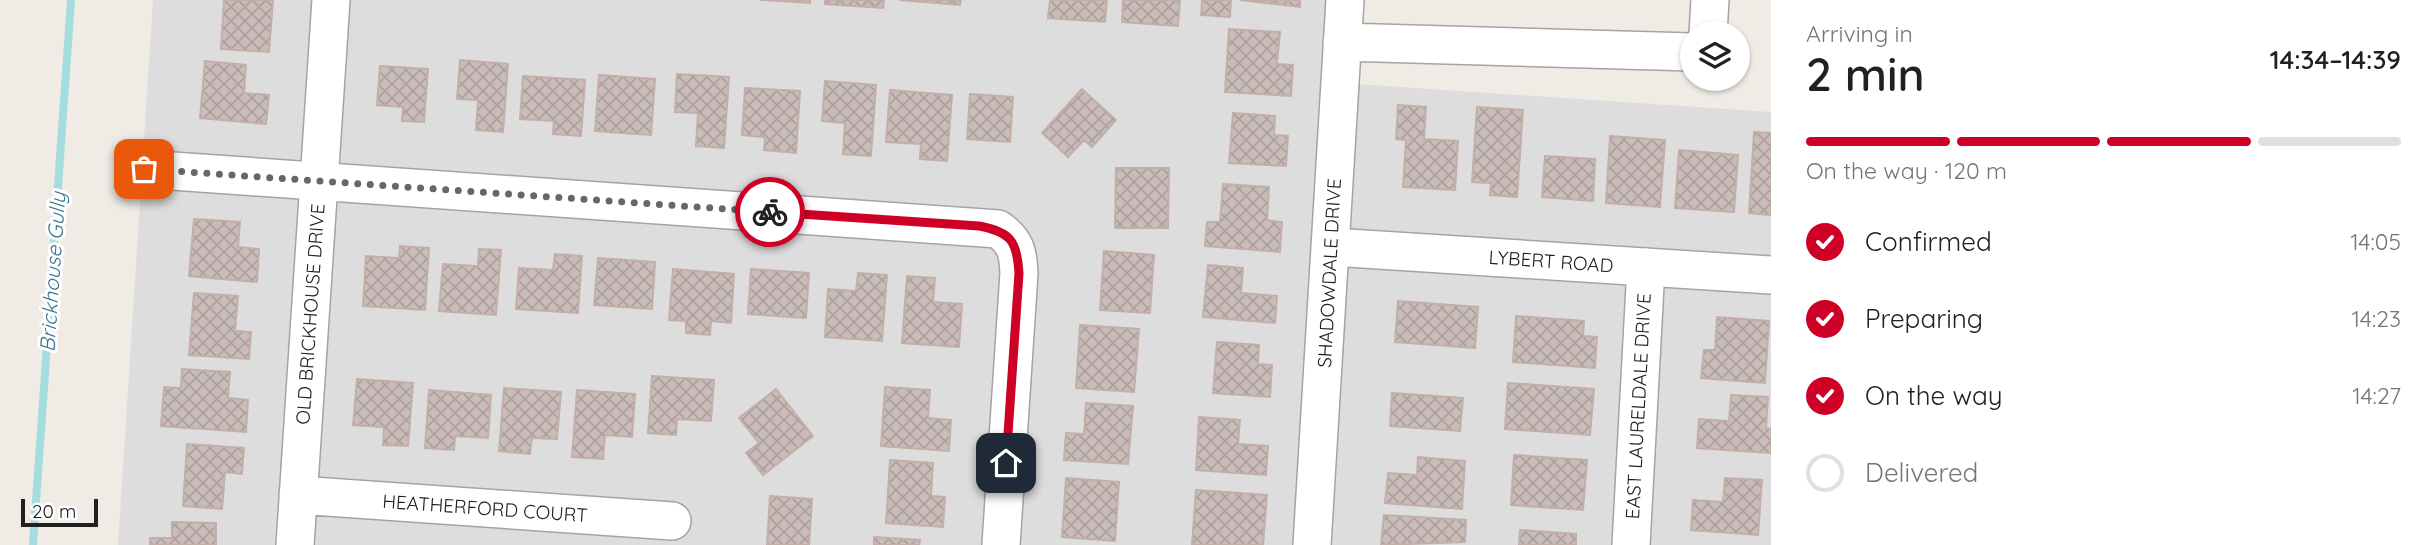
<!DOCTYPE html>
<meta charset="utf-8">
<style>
body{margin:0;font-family:Quicksand,sans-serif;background:#f6f6f6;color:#202124;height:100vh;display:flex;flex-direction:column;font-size:26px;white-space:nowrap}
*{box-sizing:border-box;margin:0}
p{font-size:23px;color:#757577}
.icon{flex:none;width:38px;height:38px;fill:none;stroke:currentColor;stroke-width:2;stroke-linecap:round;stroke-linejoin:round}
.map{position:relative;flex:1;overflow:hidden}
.drawer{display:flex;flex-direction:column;background:#fff;width:665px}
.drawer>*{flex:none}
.fabs{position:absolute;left:1680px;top:21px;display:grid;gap:14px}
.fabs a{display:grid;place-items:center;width:70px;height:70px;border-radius:50%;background:#fff;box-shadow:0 2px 5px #0004;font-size:35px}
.scale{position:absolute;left:21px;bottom:18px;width:77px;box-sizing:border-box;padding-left:7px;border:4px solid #202020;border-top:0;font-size:19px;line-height:24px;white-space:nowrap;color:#202020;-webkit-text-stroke:5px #fff;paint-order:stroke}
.pin{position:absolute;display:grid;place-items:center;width:60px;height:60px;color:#fff;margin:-30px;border-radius:14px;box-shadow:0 4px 10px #0006}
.courier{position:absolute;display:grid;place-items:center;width:70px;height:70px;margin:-35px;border:5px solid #cf0025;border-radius:50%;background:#fff;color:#222;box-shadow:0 2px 9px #0007}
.overview em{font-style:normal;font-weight:600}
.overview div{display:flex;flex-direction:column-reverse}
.overview{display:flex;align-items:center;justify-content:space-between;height:119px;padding:0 35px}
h1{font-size:46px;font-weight:600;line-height:52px}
.bar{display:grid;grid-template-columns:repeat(4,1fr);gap:10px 7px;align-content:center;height:84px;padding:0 35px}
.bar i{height:9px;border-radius:5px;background:#e0e0e0}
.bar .current{background:#cf0025}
.bar p{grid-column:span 4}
ol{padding:0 35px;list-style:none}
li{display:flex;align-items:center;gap:21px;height:77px}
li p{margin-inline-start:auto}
li .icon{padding:7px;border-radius:50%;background:#cf0025;color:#fff;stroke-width:4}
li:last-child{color:#757577}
li i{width:38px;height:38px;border:4px solid #e0e0e0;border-radius:50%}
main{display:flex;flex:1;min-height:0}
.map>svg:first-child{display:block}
.residential{fill:#dedddd}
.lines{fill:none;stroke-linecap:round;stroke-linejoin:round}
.stream{stroke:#a5dcdf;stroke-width:8}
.building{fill:url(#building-cross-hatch);stroke:#c3afa8;stroke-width:2}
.minor-casing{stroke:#a4a4a4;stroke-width:40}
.minor{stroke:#fff;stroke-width:37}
.done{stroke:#696765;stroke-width:7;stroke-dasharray:0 12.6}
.route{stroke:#cf0025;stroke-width:9}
.labels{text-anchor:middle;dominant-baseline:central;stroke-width:6;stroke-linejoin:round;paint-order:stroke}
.street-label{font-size:19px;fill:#202020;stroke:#fff}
.water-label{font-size:21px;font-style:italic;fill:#3e7793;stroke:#fff}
</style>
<main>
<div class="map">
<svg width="1771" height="545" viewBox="0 0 1771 545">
<defs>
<pattern id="building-cross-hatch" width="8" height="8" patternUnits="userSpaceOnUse" patternTransform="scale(1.75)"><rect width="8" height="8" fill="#c9bcb9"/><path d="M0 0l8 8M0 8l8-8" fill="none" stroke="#aca19f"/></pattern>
</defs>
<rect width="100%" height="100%" fill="#f1ebe6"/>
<!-- residential -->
<path class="residential" d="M 153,0 L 1345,0 L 1341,83 L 1771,112 L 1771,545 L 118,545 Z"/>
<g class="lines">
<!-- stream -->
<path class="stream" d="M 33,545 L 71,0"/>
</g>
<!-- building -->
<path class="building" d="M 224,0 L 273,0 L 269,52 L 221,49 Z
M 760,0 L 810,0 L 810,3 Z
M 825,0 L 884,0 L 883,8 L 825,4 Z
M 899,0 L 961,0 L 960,5 Z
M 1050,0 L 1107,0 L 1105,22 L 1048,18 Z
M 1123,0 L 1180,0 L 1178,26 L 1122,22 Z
M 1202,0 L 1231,0 L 1230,17 L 1201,15 Z
M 1240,0 L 1300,0 L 1300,7 Z
M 1229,29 L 1280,32 L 1277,64 L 1293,65 L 1291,96 L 1225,92 Z
M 460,60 L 508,64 L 503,132 L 476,130 L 478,100 L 457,99 Z
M 205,61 L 246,65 L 244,93 L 269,95 L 266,124 L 200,118 Z
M 380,66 L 428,69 L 424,122 L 402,121 L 403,107 L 377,105 Z
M 677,74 L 729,77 L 724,148 L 696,146 L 698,113 L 675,112 Z
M 599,75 L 655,79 L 651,135 L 595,131 Z
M 523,76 L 585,80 L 581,136 L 553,134 L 554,121 L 520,119 Z
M 825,81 L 876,85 L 871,156 L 843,154 L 845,123 L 822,121 Z
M 745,88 L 800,91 L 796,153 L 764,150 L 765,137 L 742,135 Z
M 1082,89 L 1116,120 L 1092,147 L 1084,140 L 1068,157 L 1042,133 Z
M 890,90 L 952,95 L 947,161 L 920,159 L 921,144 L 886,142 Z
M 970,94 L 1013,97 L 1010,142 L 967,139 Z
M 1398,105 L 1426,107 L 1424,139 L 1458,141 L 1455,190 L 1403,187 L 1406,140 L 1396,139 Z
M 1477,107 L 1523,110 L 1517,197 L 1490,195 L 1491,183 L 1472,182 Z
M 1233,113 L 1275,116 L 1274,135 L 1288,136 L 1286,166 L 1229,163 Z
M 1754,132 L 1771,133 L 1771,215 L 1749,213 Z
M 1610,136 L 1665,140 L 1660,207 L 1606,203 Z
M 1679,150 L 1738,155 L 1734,212 L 1675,208 Z
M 1545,156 L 1595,159 L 1593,201 L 1542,197 Z
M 1116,168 L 1169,168 L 1168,228 L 1115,228 Z
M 1223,184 L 1269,187 L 1267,220 L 1282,222 L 1280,252 L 1205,246 L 1207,222 L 1220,222 Z
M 194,219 L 240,222 L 238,247 L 259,249 L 257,282 L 189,276 Z
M 400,246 L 429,248 L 425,310 L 363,306 L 366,256 L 399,258 Z
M 479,249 L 501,250 L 496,315 L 439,311 L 443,264 L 478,266 Z
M 1104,251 L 1154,255 L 1150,313 L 1100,310 Z
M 555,254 L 582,256 L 578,313 L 516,309 L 519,268 L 553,270 Z
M 598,258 L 655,262 L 652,309 L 594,305 Z
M 1208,265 L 1243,268 L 1241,293 L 1277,296 L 1275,323 L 1203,317 Z
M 673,269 L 734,274 L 731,323 L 711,321 L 710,335 L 686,333 L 686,321 L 669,320 Z
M 751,269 L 809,273 L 806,318 L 748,314 Z
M 858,273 L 887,275 L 882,341 L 825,337 L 828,289 L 856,291 Z
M 907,276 L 935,278 L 933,302 L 962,304 L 959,347 L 902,343 Z
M 194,293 L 238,296 L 235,331 L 251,332 L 249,359 L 189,355 Z
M 1398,301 L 1478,307 L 1475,348 L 1395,342 Z
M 1516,316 L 1584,321 L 1583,336 L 1597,337 L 1595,368 L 1513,362 Z
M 1717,317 L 1769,321 L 1765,383 L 1701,378 L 1704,350 L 1715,350 Z
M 1080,325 L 1139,329 L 1134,392 L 1076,388 Z
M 1217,342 L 1259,345 L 1258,364 L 1272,365 L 1270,397 L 1213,393 Z
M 182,369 L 230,372 L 228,398 L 248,400 L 246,432 L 161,426 L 164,387 L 181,388 Z
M 652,376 L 714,380 L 711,421 L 677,419 L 676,435 L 648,433 Z
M 357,379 L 413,383 L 408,446 L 383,445 L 384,427 L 353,425 Z
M 1508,383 L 1594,389 L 1590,435 L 1505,429 Z
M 885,387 L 930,390 L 928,418 L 951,420 L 949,451 L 881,446 Z
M 504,388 L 561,392 L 557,439 L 532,438 L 530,454 L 499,451 Z
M 776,389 L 813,436 L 763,475 L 746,453 L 759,443 L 739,418 Z
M 429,390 L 491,395 L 488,438 L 455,436 L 454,450 L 425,448 Z
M 577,390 L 635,394 L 632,437 L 605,435 L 603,459 L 572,457 Z
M 1392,393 L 1463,398 L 1460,431 L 1390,426 Z
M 1731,395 L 1768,397 L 1766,428 L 1771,429 L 1771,453 L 1697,448 L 1699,419 L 1729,421 Z
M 1086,403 L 1133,406 L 1128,464 L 1064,460 L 1066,433 L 1084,434 Z
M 1199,417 L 1240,420 L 1238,444 L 1268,446 L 1266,475 L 1196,470 Z
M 187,444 L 244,448 L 242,474 L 225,472 L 222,509 L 183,506 Z
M 1514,455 L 1587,460 L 1583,510 L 1511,505 Z
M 1418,457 L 1465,461 L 1462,509 L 1385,503 L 1388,473 L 1417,475 Z
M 890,460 L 933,463 L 931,496 L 945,497 L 943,527 L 886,523 Z
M 1066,478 L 1119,482 L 1115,541 L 1062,537 Z
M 1725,478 L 1762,480 L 1758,535 L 1691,530 L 1693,500 L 1723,502 Z
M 1196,490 L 1267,495 L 1263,545 L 1192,545 Z
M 770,496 L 812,499 L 809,545 L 767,545 Z
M 1384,515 L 1466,520 L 1465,542 L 1381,545 Z
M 172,522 L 216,523 L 216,545 L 150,545 L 150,538 L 172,538 Z
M 1520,530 L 1576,534 L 1576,545 L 1519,545 Z
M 874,537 L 920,540 L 919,545 L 874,545 Z"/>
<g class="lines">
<defs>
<path id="minor" d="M 1708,33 L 1710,0
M 1342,42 L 1692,52
M 144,169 L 998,229 C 1016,242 1018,252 1019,273 L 1001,545
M 1332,247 L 1771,275
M 298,495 L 672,521
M 295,545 L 331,0
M 1312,545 L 1345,0
M 1631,545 L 1646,267"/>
</defs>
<!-- minor casing -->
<use href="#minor" class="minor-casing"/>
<!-- minor -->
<use href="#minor" class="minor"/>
</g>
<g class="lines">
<!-- done -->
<path class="done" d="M 144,169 L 770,212"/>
<!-- route -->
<path class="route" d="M 770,212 L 979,226 C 1011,232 1017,241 1019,273 L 1006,463"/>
</g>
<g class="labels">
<!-- street labels -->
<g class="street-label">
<text transform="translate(1551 261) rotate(4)">LYBERT ROAD</text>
<text transform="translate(1329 273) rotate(-87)">SHADOWDALE DRIVE</text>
<text transform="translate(310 314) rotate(-86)">OLD BRICKHOUSE DRIVE</text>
<text transform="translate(1638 406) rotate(-87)">EAST LAURELDALE DRIVE</text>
<text transform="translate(485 508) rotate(4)">HEATHERFORD COURT</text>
</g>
<!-- water labels -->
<g class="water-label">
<text transform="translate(52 272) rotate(-86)">Brickhouse Gully</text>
</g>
</g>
</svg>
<div class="fabs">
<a><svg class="icon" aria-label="layers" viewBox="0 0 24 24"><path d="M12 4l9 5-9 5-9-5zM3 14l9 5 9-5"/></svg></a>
</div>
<div class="scale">20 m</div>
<div class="pin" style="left:144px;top:169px;background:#ea580c"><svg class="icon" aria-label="bag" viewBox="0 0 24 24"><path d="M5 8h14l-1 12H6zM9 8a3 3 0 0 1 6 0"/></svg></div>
<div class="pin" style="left:1006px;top:463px;background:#1f2937"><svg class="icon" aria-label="home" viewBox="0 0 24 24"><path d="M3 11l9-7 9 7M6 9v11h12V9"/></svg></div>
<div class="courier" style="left:770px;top:212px"><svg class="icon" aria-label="bike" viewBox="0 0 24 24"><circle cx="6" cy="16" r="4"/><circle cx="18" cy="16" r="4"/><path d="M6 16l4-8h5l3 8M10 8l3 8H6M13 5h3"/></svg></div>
</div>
<section class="drawer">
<div class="overview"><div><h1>2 min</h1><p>Arriving in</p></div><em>14:34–14:39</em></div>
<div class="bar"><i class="current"></i><i class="current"></i><i class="current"></i><i></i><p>On the way · 120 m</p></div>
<ol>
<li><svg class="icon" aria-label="check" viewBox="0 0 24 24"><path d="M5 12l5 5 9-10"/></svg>Confirmed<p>14:05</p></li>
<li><svg class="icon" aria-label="check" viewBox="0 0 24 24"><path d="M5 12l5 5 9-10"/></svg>Preparing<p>14:23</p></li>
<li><svg class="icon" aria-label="check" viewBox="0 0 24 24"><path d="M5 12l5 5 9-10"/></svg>On the way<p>14:27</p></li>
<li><i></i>Delivered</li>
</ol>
</section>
</main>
